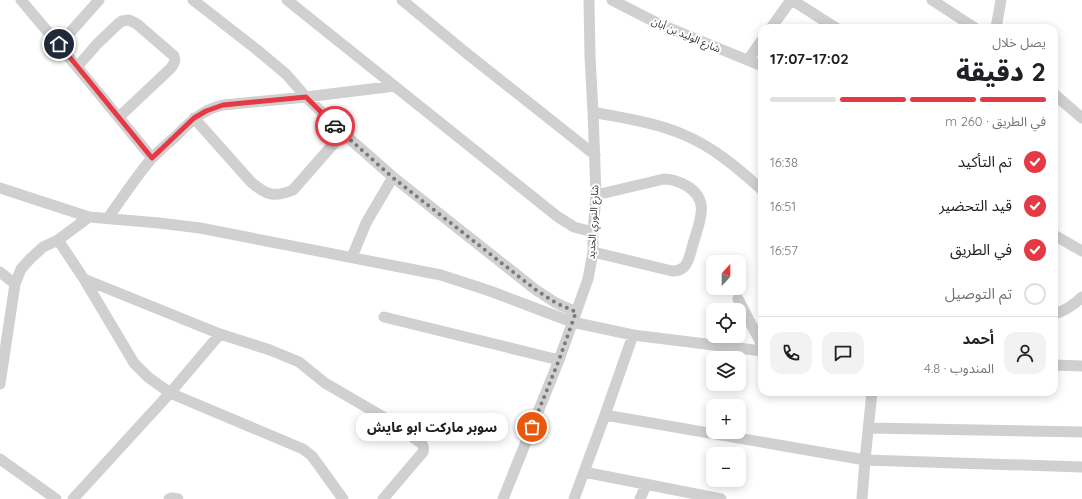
<!DOCTYPE html>
<html lang="ar">
<meta charset="utf-8">
<style>
body{margin:0;font-family:Quicksand,"Noto Sans Arabic",sans-serif;background:#f2f2f2;color:#202124;direction:rtl;height:100vh;display:flex;flex-direction:column;font-size:15px;white-space:nowrap}
*{box-sizing:border-box;margin:0}
p{font-size:13px;color:#757577}
.icon{flex:none;width:22px;height:22px;fill:none;stroke:currentColor;stroke-width:2;stroke-linecap:round;stroke-linejoin:round}
.map{position:relative;flex:1;overflow:hidden;direction:ltr}
.details{position:absolute;left:758px;top:24px;width:300px;height:372px;display:flex;flex-direction:column;background:#fff;border-radius:12px;box-shadow:0 2px 10px #0003;direction:rtl}
.details>*{flex:none}
.needle{width:26px;rotate:21deg}
.controls{position:absolute;left:706px;top:255px;display:grid;gap:8px}
.controls a{display:grid;place-items:center;width:40px;height:40px;border-radius:8px;background:#fff;box-shadow:0 2px 10px #0003;font-size:20px}
.pin{position:absolute;display:grid;place-items:center;width:34px;height:34px;color:#fff;margin:-17px;border:2px solid #fff;border-radius:50%;box-shadow:0 1px 4px #0007}
.courier{position:absolute;display:grid;place-items:center;width:40px;height:40px;margin:-20px;border:3px solid #e63946;border-radius:50%;background:#fff;color:#222;box-shadow:0 1px 5px #0007}
.bubble{position:absolute;height:28px;border-radius:12px;background:#fff;box-shadow:0 2px 10px #0003;font-size:13px;font-weight:800;line-height:28px;text-align:center;direction:rtl}
.head em{font-style:normal;font-weight:800}
.head div{display:flex;flex-direction:column-reverse}
.head{display:flex;align-items:center;justify-content:space-between;height:68px;padding:0 12px}
h1{font-size:26px;font-weight:800;line-height:30px}
.bar{display:grid;grid-template-columns:repeat(4,1fr);gap:6px 4px;align-content:center;height:48px;padding:0 12px}
.bar i{height:5px;border-radius:3px;background:#e0e0e0}
.bar .current{background:#e63946}
.bar p{grid-column:span 4}
.line{display:flex;align-items:center;gap:10px;padding:0 12px;border-top:1px solid #e0e0e0}
.line div{flex:1}
.round{display:grid;place-items:center;flex:none;width:42px;height:42px;border-radius:12px;background:#f2f2f2}
ol{padding:0 12px;list-style:none}
li{display:flex;align-items:center;gap:12px;height:44px}
li p{margin-inline-start:auto}
li .icon{padding:4px;border-radius:50%;background:#e63946;color:#fff;stroke-width:4}
li:last-child{color:#757577}
li i{width:22px;height:22px;border:2px solid #e0e0e0;border-radius:50%}
.map>svg:first-child{display:block}
.lines{fill:none;stroke-linecap:round;stroke-linejoin:round}
.minor{stroke:#d0d0d0;stroke-width:11}
.done{stroke:#7a7a7a;stroke-width:4;stroke-dasharray:0 7.2}
.route{stroke:#e63946;stroke-width:5}
.labels{text-anchor:middle;dominant-baseline:central;stroke-width:4;stroke-linejoin:round;paint-order:stroke}
.street-label{font-size:10px;fill:#333;stroke:#fff}
</style>
<div class="map">
<svg width="1082" height="499" viewBox="0 0 1082 499">
<rect width="100%" height="100%" fill="#fff"/>
<g class="lines">
<!-- minor -->
<path class="minor" d="M 21,0 L 59,45 L 152,158
M 193,0 L 256,49 L 286,74 L 306,97 L 343,133 L 393,177 L 536,290 L 556,303 L 576,312
M 287,0 L 558,217 L 574,227 L 593,232
M 402,0 L 465,52 L 595,155
M 612,0 L 657,23 L 708,44 L 762,66
M 792,0 L 836,28
M 932,0 L 975,28
M 771,28 L 791,0
M 996,28 L 1001,0
M 59,45 L 99,0
M 748,60 L 762,40
M 77,67 L 97,44 L 118,24 L 122,21 L 129,20 L 137,24 L 174,56 C 176,61 174,64 171,68 L 119,117
M 1054,94 L 1082,118
M 593,112 C 622,118 654,122 682,134 C 712,146 738,168 762,190
M 194,118 L 251,182 C 266,195 274,198 293,190 L 343,133
M 0,188 L 89,217 L 159,223 L 200,228 L 441,275 L 490,291 L 572,322 L 633,335 L 762,351
M 108,218 C 122,198 136,177 152,158 C 159,151 167,144 175,137 C 190,122 201,110 223,105 L 306,97 L 395,86
M 1054,235 L 1082,251
M 58,240 L 84,279 L 134,363 L 148,377 L 170,393 L 303,449 L 312,456 L 343,499
M 593,252 L 672,271 C 676,271 681,270 684,267 C 690,261 691,249 694,241 C 700,220 710,200 687,186 C 680,182 673,179 664,179 L 596,195
M 352,257 L 366,223 L 393,177
M 0,272 L 15,284
M 84,279 L 220,334 L 270,350 L 299,362 L 325,383 L 385,418 L 421,443 C 424,446 424,448 423,452 L 383,499
M 738,299 L 762,345
M 1054,314 C 1065,311 1074,305 1082,297
M 384,317 L 559,360
M 1054,365 L 1082,366
M 0,384 L 15,284 L 21,269 L 30,259 L 43,247 L 58,240 L 89,217
M 605,415 L 865,460 L 1082,467
M 869,428 L 1082,432
M 0,459 L 56,499
M 584,472 L 721,499
M 73,499 L 170,393 L 220,334
M 169,499 L 172,498 L 178,499
M 503,499 L 559,360 L 588,279 L 593,252 L 593,232 L 596,195 L 593,112 L 590,56 L 589,0
M 574,499 L 605,415 L 633,335
M 640,499 L 646,485
M 862,499 L 865,460 L 872,392"/>
</g>
<g class="lines">
<!-- done -->
<path class="done" d="M 335,126 L 392,177 L 536,290 L 556,303 L 576,312 L 559,360 L 532,427"/>
<!-- route -->
<path class="route" d="M 59,44 L 152,158 L 194,118 L 206,111 L 223,105 L 306,97 L 335,126"/>
</g>
<g class="labels">
<!-- street labels -->
<g class="street-label">
<text transform="translate(686 35) rotate(23)">شارع الوليد بن أبان</text>
<text transform="translate(593 222) rotate(-87)">شارع النوري الحديد</text>
</g>
</g>
</svg>
<div class="controls">
<a><svg class="needle" viewBox="-14 -14 28 28"><path d="M0-13l5 13h-10z" fill="#e53935"/><path d="M0 13l5-13h-10z" fill="#757577"/></svg></a>
<a><svg class="icon" aria-label="locate" viewBox="0 0 24 24"><circle cx="12" cy="12" r="6"/><path d="M12 2v4M12 18v4M2 12h4M18 12h4"/></svg></a>
<a><svg class="icon" aria-label="layers" viewBox="0 0 24 24"><path d="M12 4l9 5-9 5-9-5zM3 14l9 5 9-5"/></svg></a>
<a>+</a>
<a>−</a>
</div>
<div class="pin" style="left:532px;top:427px;background:#ea580c"><svg class="icon" aria-label="bag" viewBox="0 0 24 24"><path d="M5 8h14l-1 12H6zM9 8a3 3 0 0 1 6 0"/></svg></div>
<div class="pin" style="left:59px;top:44px;background:#1f2937"><svg class="icon" aria-label="home" viewBox="0 0 24 24"><path d="M3 11l9-7 9 7M6 9v11h12V9"/></svg></div>
<div class="courier" style="left:335px;top:126px"><svg class="icon" aria-label="car" viewBox="0 0 24 24"><path d="M5 17H2v-5l4-1 3-4h7l3 4 3 1v5h-3M9 17h6M6 11h13"/><circle cx="7" cy="17" r="2"/><circle cx="17" cy="17" r="2"/></svg></div>
<div class="bubble" style="left:356px;top:413px;width:152px">سوبر ماركت ابو عايش</div>
<section class="details">
<div class="head"><div><h1>2 دقيقة</h1><p>يصل خلال</p></div><em>17:02–17:07</em></div>
<div class="bar"><i class="current"></i><i class="current"></i><i class="current"></i><i></i><p>في الطريق · 260 m</p></div>
<ol>
<li><svg class="icon" aria-label="check" viewBox="0 0 24 24"><path d="M5 12l5 5 9-10"/></svg>تم التأكيد<p>16:38</p></li>
<li><svg class="icon" aria-label="check" viewBox="0 0 24 24"><path d="M5 12l5 5 9-10"/></svg>قيد التحضير<p>16:51</p></li>
<li><svg class="icon" aria-label="check" viewBox="0 0 24 24"><path d="M5 12l5 5 9-10"/></svg>في الطريق<p>16:57</p></li>
<li><i></i>تم التوصيل</li>
</ol>
<div class="line" style="height:72px"><a class="round"><svg class="icon" aria-label="person" viewBox="0 0 24 24"><circle cx="12" cy="8" r="4"/><path d="M4 21q1-7 8-7t8 7"/></svg></a><div><b>أحمد</b><p>المندوب · 4.8</p></div><a class="round"><svg class="icon" aria-label="chat" viewBox="0 0 24 24"><path d="M4 5h16v11H9l-5 4z"/></svg></a><a class="round"><svg class="icon" aria-label="phone" viewBox="0 0 24 24"><path d="M5 4h4l2 5-3 2q2 4 5 5l2-3 5 2v4C11 20 4 13 5 4z"/></svg></a></div>
</section>
</div>
